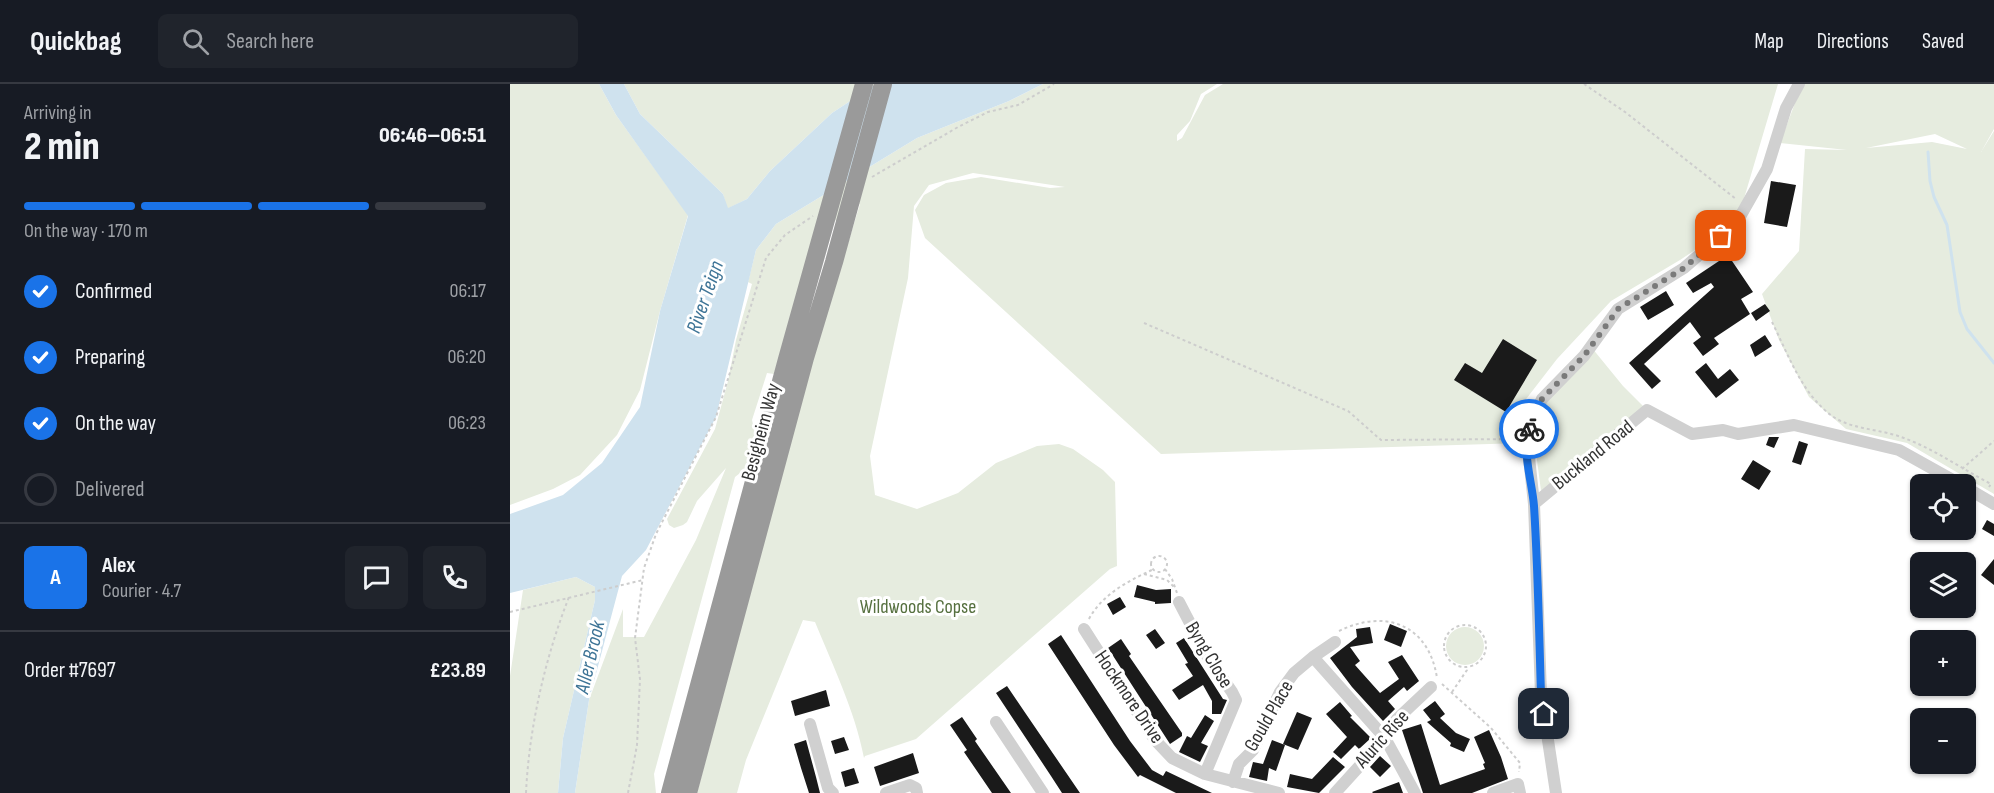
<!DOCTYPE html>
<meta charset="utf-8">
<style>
body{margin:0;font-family:"Sofia Sans Condensed",sans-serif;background:#20242c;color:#f1f3f6;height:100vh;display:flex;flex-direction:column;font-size:22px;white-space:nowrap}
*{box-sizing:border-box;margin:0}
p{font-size:20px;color:#9ea1a6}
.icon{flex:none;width:33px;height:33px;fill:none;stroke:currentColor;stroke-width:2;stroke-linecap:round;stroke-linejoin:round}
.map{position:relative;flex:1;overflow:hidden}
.details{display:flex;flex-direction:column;background:#171b24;width:510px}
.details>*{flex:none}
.tools{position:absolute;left:1400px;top:390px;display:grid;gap:12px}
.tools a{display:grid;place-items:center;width:66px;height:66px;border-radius:9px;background:#171b24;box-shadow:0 2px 4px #0004;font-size:30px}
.pin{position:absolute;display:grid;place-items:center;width:51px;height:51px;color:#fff;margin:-26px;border-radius:12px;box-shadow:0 3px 9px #0006}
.courier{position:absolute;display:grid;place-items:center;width:60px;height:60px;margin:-30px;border:4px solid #1a73e8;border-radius:50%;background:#fff;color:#222;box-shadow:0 2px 8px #0007}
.headline em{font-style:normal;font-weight:800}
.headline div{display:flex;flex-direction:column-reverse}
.headline{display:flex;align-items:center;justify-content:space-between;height:102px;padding:0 24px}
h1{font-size:39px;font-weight:800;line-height:45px}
.bar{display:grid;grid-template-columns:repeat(4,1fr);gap:9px 6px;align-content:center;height:72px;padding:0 24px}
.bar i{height:8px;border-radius:4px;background:#363941}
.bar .on{background:#1a73e8}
.bar p{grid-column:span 4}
.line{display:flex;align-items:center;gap:15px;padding:0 24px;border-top:2px solid #363941}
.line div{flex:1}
.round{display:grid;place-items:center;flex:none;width:63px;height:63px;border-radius:9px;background:#20242c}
ol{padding:0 24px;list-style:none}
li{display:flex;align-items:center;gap:18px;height:66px}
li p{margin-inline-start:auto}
li .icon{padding:6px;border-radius:50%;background:#1a73e8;color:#fff;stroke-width:4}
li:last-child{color:#9ea1a6}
li i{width:33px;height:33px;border:3px solid #363941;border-radius:50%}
header{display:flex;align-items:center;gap:36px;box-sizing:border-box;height:84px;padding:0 30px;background:#171b24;border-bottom:2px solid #363941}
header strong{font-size:28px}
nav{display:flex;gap:33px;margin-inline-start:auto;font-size:21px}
.search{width:420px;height:54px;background:#20242c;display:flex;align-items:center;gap:15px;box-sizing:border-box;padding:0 21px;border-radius:9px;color:#9ea1a6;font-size:22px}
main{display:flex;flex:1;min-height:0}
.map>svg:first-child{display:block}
.green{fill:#e6ecdf;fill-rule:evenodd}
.water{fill:#cfe2ee}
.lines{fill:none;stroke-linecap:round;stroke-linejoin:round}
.stream{stroke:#cfe2ee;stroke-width:3}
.building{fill:#1a1a1a}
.path{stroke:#cdcdcd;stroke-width:2;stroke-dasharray:3 3;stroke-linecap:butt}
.minor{stroke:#d0d0d0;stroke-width:12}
.highway{stroke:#9a9a9a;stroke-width:18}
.done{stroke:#7a7a7a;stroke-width:6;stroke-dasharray:0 10.8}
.route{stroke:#1a73e8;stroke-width:8}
.labels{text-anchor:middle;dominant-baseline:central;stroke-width:6;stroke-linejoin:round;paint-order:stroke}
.street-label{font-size:20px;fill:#333;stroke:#fff}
.park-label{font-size:20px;fill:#56703f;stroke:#fff}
.water-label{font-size:21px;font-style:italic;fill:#3f7597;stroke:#fff}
</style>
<header>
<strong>Quickbag</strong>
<div class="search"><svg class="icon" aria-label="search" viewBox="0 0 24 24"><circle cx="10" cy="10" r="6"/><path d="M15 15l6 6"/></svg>Search here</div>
<nav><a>Map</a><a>Directions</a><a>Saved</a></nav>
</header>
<main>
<section class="details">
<div class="headline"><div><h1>2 min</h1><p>Arriving in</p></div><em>06:46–06:51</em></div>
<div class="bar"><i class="on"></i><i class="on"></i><i class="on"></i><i></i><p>On the way · 170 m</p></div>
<ol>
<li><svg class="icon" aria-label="check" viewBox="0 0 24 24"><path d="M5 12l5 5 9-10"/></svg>Confirmed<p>06:17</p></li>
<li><svg class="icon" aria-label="check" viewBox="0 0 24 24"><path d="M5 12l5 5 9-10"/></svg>Preparing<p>06:20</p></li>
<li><svg class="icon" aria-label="check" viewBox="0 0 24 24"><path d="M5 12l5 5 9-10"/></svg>On the way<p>06:23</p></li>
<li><i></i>Delivered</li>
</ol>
<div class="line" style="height:108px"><b class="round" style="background:#1a73e8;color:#fff">A</b><div><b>Alex</b><p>Courier · 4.7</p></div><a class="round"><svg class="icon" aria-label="chat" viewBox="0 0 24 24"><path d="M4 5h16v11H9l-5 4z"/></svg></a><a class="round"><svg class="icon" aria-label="phone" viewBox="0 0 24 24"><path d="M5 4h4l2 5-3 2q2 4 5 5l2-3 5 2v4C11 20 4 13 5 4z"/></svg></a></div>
<div class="line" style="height:78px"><div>Order #7697</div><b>£23.89</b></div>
</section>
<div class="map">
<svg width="1484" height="709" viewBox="0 0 1484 709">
<rect width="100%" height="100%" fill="#fff"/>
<!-- green -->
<path class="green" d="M 0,0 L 89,0 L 106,31 L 178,131 L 150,227 L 130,306 L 107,351 L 70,391 L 43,405 L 0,421 Z
M 114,0 L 366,0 L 322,29 L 260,87 L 237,115 L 217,125 L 213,110 L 130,30 Z
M 533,0 L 707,0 L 691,10 L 680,37 L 667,51 L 667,57 L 672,54 L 695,11 L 713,0 L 1268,0 L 1227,138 L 1170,176 L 1101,217 L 1047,275 L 1013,319 L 1012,359 L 651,370 L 415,154 L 405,126 L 414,111 L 436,99 L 471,93 L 540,104 L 555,103 L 463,89 L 419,101 L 404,122 L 398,194 L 360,372 L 365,411 L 407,425 L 448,409 L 486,379 L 527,362 L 549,360 L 563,365 L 593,386 L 605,398 L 607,482 L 600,485 L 406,655 L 355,672 L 354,674 C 345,627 323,582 305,538 L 293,536 L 236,676 L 227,709 L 187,709 L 305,267 L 350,120 L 304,151 L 264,290 L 257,289 L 242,336 L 246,353 L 239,382 L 225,393 L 144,690 L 146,709 L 65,709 L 79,616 L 113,525 L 113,553 L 134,553 L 186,456 L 216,384 L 187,417 L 177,438 L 173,441 L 164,444 L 159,441 L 157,435 L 205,345 L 218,297 L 226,256 L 242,200 L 238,198 L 246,166 L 266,140 L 407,54 L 499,17 Z
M 1295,0 L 1484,0 L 1484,45 L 1471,68 L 1484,47 L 1484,410 L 1397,359 L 1336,345 L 1299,313 L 1269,256 L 1252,210 L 1289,167 L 1295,65 L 1337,66 L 1270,59 L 1285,19 ZM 1425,50 L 1457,65 L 1422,58 L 1356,64 Z
M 1082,264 L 1113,302 L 1137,326 L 1031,407 L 1024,353 L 1034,318 Z
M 66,493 L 85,503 L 85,516 L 53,654 L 48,709 L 0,709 L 0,592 L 13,506 Z
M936 562a19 19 0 1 1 38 0a19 19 0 1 1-38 0Z"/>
<!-- water -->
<path class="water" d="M 89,0 L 114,0 L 130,30 L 213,110 L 218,124 L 237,115 L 260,87 L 322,29 L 366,0 L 533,0 L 499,17 L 407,54 L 266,140 L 246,166 L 206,333 L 136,466 L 112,492 L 79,616 L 65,709 L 48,709 L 53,654 L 85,516 L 85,503 L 66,493 L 0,509 L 0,430 L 53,411 L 92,379 L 130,323 L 150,227 L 178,132 L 106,31 Z"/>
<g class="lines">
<!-- stream -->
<path class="stream" d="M 1418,68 L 1420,97 L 1424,113 L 1437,141 L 1450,228 L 1457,245 L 1484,279"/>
</g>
<!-- building -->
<path class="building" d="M 1261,97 L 1286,101 L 1277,143 L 1254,139 Z
M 1218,171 L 1243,208 L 1231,215 L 1240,230 L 1204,254 L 1209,260 L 1193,272 L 1183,259 L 1191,253 L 1180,238 L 1134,280 L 1151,297 L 1142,305 L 1119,279 L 1204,203 L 1201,199 L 1183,209 L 1176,199 Z
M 1156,207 L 1164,221 L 1138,236 L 1130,223 Z
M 1255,220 L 1260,227 L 1246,237 L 1241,229 Z
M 1255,251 L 1262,262 L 1245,273 L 1240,261 Z
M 993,255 L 1027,276 L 996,328 L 944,296 L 955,279 L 972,289 Z
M 1196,279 L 1208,295 L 1220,285 L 1229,296 L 1206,314 L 1185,288 Z
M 1259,353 L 1269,353 L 1264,364 L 1256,361 Z
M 1289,357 L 1298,360 L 1291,381 L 1282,378 Z
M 1243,376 L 1261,387 L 1249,406 L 1231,395 Z
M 1477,436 L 1484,440 L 1484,452 L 1472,445 Z
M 1484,475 L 1484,501 L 1471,491 Z
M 627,501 L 646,506 L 661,505 L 661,519 L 645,520 L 645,518 L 624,513 Z
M 610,513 L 616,523 L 603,531 L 597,520 Z
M 880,540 L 897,547 L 891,563 L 874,556 Z
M 860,543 L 863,559 L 840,563 L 850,577 L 845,581 L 870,609 L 889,595 L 878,578 L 892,571 L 909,597 L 897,607 L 894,603 L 878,617 L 885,625 L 873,637 L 842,603 L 820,574 L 847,553 L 846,545 Z
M 645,545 L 655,559 L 646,565 L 636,551 Z
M 551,551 L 620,657 L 642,686 L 653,692 L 656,687 L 702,709 L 666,709 L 630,691 L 628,693 L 604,661 L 538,560 Z
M 674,554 L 713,615 L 717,616 L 711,630 L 702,630 L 702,617 L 693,601 L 669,616 L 662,606 L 683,592 L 675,580 L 678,579 L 666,559 Z
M 611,555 L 621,570 L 619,572 L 672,649 L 672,652 L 660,660 L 598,564 Z
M 497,602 L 516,630 L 570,709 L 552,709 L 541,692 L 486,609 Z
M 316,606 L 320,622 L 285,632 L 281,617 Z
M 925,617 L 935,630 L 930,634 L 946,649 L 960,655 L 954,668 L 940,662 L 941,659 L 917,638 L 921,636 L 913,626 Z
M 830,618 L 842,632 L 840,633 L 861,654 L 849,665 L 845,661 L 831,675 L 823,668 L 837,653 L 816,630 Z
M 787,628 L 802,634 L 788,666 L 773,660 Z
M 695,631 L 704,637 L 691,659 L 698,662 L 690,678 L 669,668 L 677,652 L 681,654 Z
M 452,633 L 467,655 L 465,657 L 501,709 L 482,709 L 454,668 L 457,666 L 440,641 Z
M 911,640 L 930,701 L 975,685 L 973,680 L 975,679 L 964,653 L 979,646 L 991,673 L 998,695 L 962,709 L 913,709 L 892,646 Z
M 334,653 L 339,666 L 325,670 L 321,657 Z
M 296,656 L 306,693 L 310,709 L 299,709 L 291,684 L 284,660 Z
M 762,656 L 775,661 L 766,687 L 759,684 L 757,697 L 739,693 L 743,678 L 753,680 Z
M 403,669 L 409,689 L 370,702 L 364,683 Z
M 870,672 L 881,682 L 870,693 L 860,683 Z
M 823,673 L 835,683 L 809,709 L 777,703 L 780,690 L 802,695 Z
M 344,684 L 349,699 L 335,703 L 331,688 Z
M 889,698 L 893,709 L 863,709 L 862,708 Z"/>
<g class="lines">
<!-- path -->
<path class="path" d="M 1074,0 L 1115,28 L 1226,115
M 362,93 L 448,43 L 478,28 L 508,21 L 544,0
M 1262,238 C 1278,270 1290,305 1317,328 C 1337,346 1367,344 1391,353 C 1423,364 1452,385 1481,400 L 1479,403
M 634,239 L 838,327 L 871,356 L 1006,355
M 1452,385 L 1484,357
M641 480a8 8 0 1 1 16 0a8 8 0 1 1-16 0Z
M 655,485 L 662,495 L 667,509
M 634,490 L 657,496 L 664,503
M 0,528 L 133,496
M 579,535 C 592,510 620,496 644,485
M934 562a21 21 0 1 1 42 0a21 21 0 1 1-42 0Z
M 829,547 C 876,524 919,541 927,594
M 932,600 L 981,644 L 1010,679 L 1009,688
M 942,608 L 957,586 L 957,583
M 16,709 C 19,644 35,574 59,513
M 118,709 L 127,661 L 130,595 L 125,554 L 134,484 L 146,450 L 206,333 L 256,174 L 275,151 L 303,132"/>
<!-- minor -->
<path class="minor" d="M 1455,403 L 1484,420
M 1024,420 L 1017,355 L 1022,337 L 1032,315 L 1074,272 L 1108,225 L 1174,184 L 1227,138 L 1257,85 L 1276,24 L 1289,0
M 669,518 L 696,570 L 722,608 L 726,616 L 695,690
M 574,545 L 645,656 L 662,674 L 695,690 L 769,709
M 803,573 L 875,654 L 905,709
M 486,638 L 533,709
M 300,640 L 318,704 L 323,709
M 723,698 L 729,680 L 743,666 L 770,608 L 784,589 L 803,573 L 825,558
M 376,709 L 400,701 L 406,704 L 407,709
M 825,709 L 875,654 L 887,635 L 921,603
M 983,709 L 1008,700 L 1010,709
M 1046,709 L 1031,610 L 1024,420 L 1137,326 L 1182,350 L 1213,346 L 1228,350 L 1284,341 L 1389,366 L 1450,400"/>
<!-- highway -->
<path class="highway" d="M 160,709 L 277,275 L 354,0
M 178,709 L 295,274 L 324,178 L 373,0"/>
</g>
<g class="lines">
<!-- done -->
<path class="done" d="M 1019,345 L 1032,315 L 1074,272 L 1108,225 L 1174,184 L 1211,152"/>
<!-- route -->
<path class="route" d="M 1019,345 C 1012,370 1022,397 1024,422 C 1028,485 1029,547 1031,610 L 1034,630"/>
</g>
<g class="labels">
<!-- street labels -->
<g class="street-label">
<text transform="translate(251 348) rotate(-75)">Besigheim Way</text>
<text transform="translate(1083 371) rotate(-39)">Buckland Road</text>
<text transform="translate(699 571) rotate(59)">Byng Close</text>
<text transform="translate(619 613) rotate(56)">Hockmore Drive</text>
<text transform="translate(759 632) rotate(-60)">Gould Place</text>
<text transform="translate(872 655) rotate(-48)">Aluric Rise</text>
</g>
<!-- park labels -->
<g class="park-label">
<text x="408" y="523">Wildwoods Copse</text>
</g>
<!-- water labels -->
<g class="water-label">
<text transform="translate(195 213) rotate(-71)">River Teign</text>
<text transform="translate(80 573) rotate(-77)">Aller Brook</text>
</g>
</g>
</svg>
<div class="tools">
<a><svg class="icon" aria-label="locate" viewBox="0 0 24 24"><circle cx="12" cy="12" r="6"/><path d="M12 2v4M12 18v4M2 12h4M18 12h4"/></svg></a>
<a><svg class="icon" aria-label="layers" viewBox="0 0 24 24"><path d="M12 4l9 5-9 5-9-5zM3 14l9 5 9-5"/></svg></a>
<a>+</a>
<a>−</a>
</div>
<div class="pin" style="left:1211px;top:152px;background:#ea580c"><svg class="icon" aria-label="bag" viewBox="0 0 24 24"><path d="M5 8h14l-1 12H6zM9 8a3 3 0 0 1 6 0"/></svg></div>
<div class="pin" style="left:1034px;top:630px;background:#1f2937"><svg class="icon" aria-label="home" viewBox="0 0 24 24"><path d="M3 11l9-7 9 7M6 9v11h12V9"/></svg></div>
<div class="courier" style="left:1019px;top:345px"><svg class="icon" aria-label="bike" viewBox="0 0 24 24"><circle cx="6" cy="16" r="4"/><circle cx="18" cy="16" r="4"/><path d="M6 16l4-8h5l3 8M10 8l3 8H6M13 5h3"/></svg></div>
</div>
</main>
